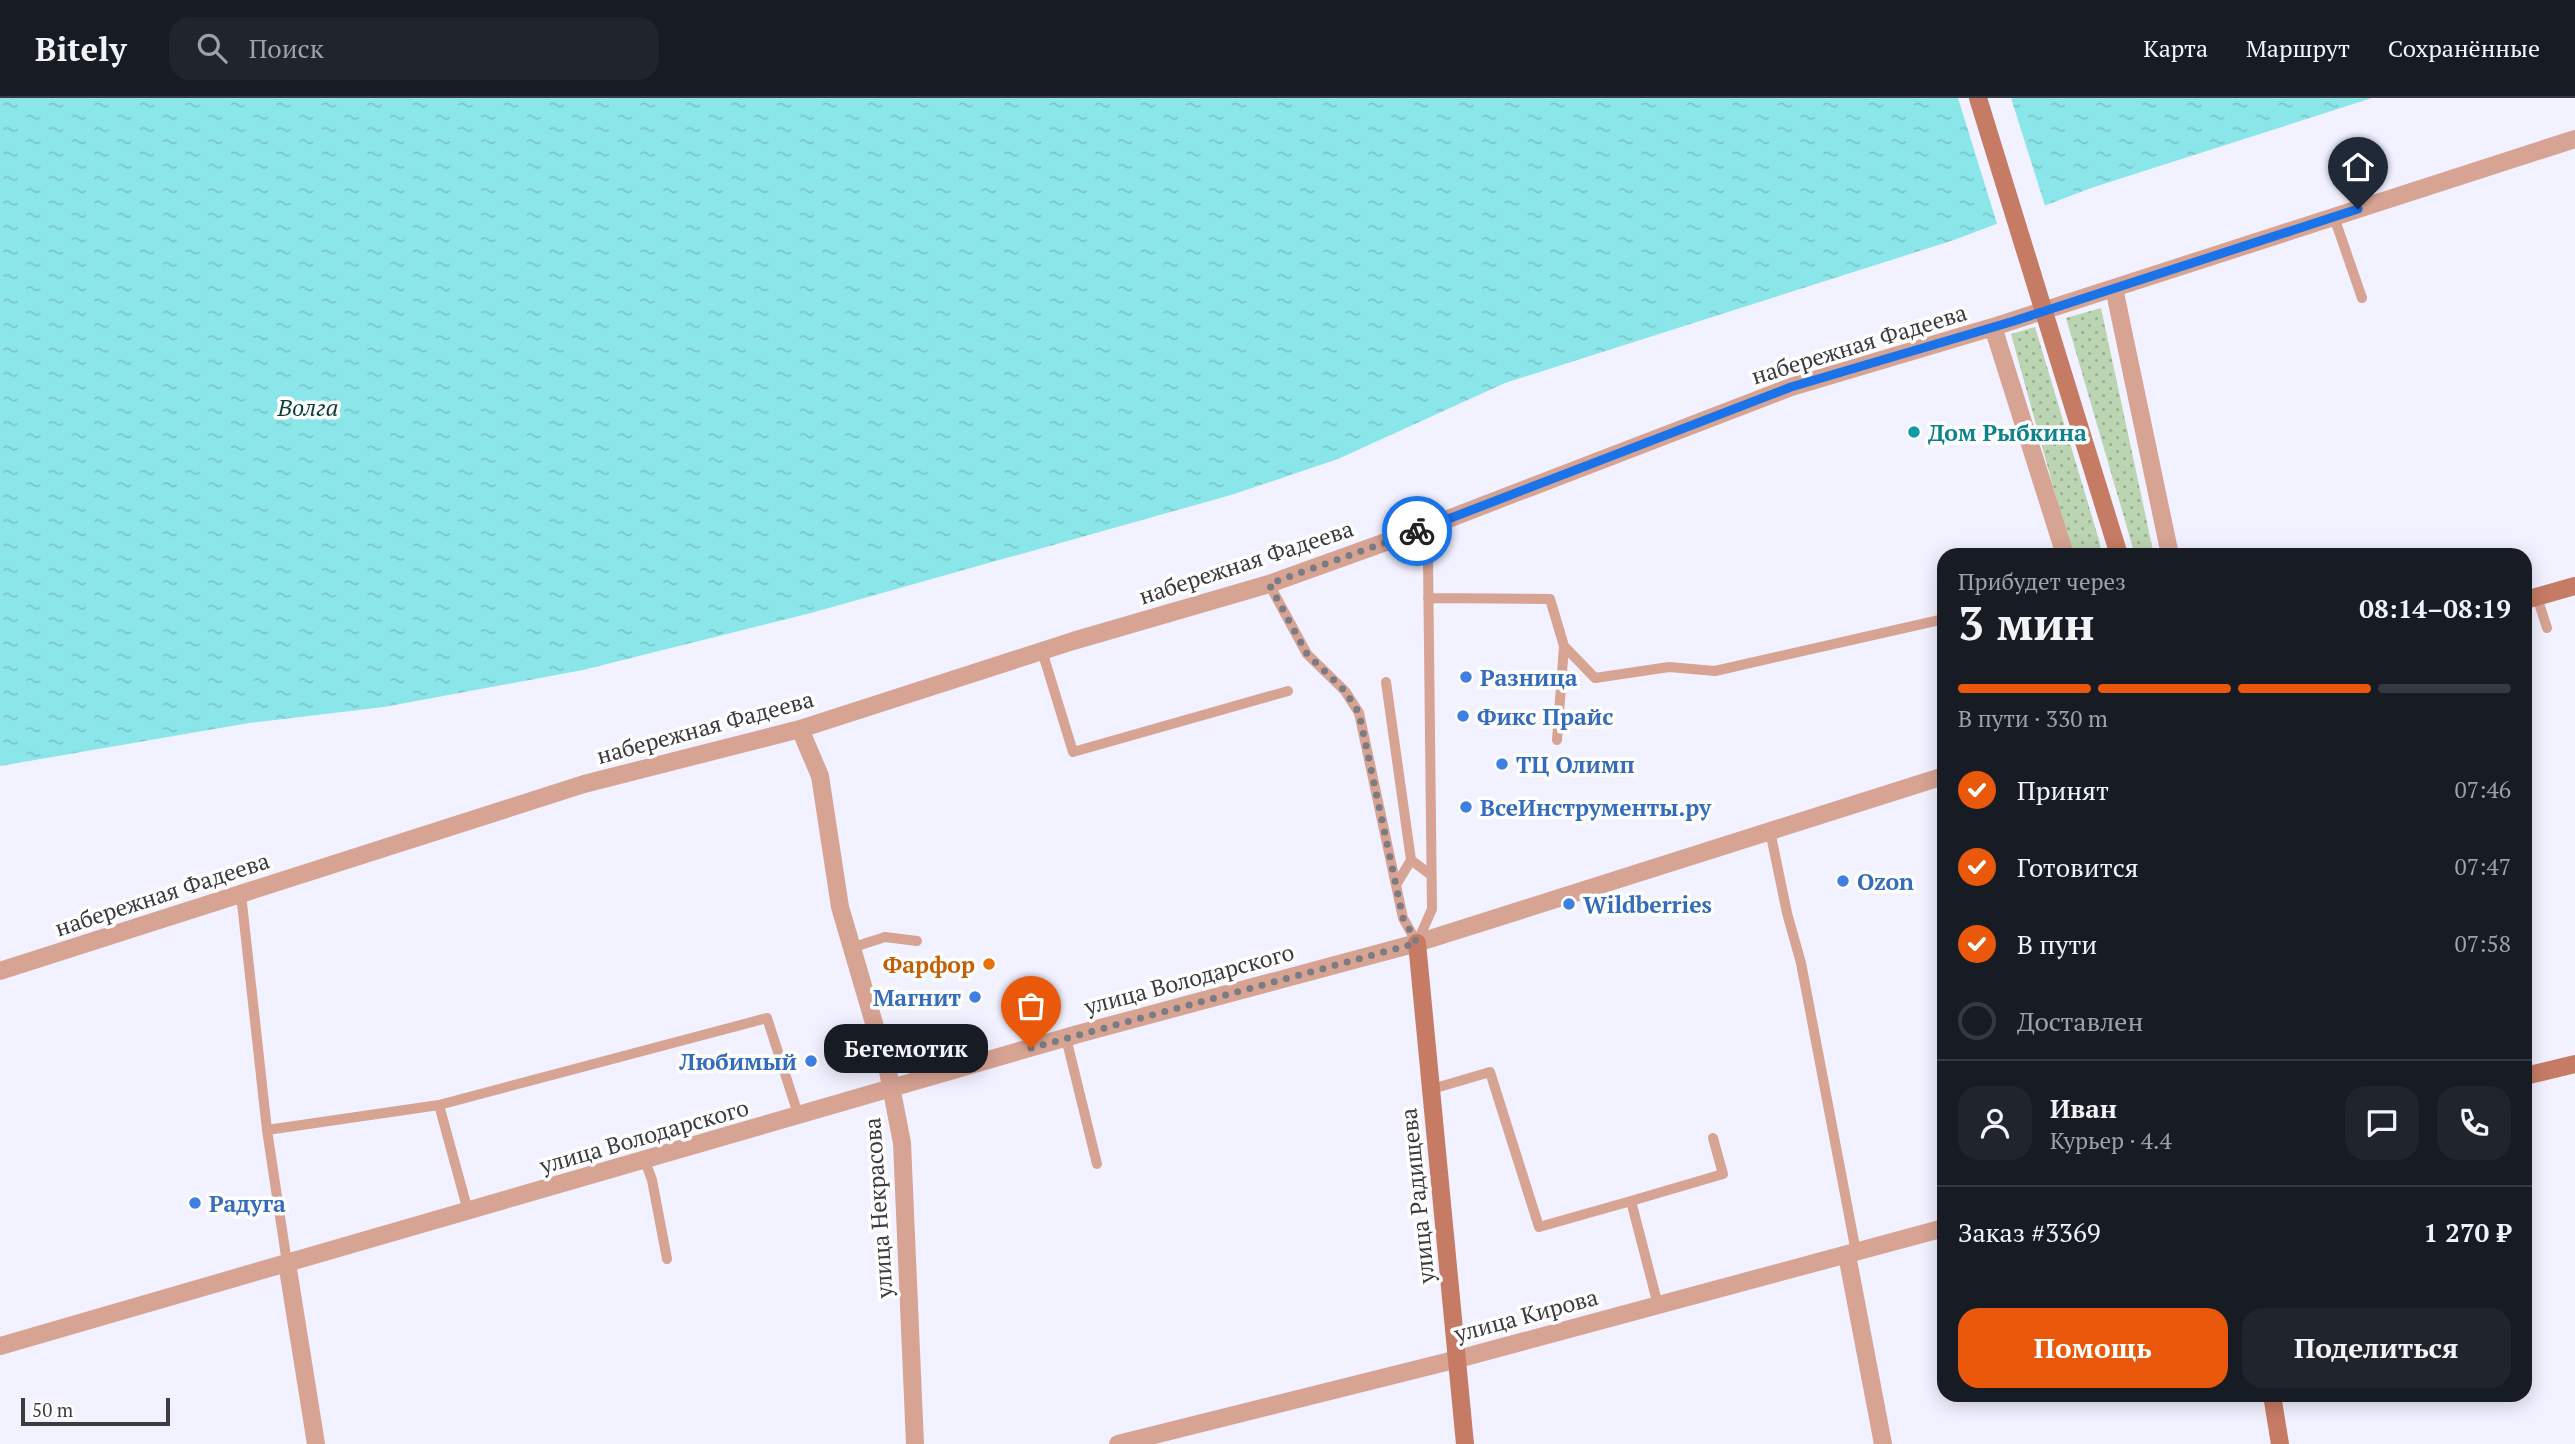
<!DOCTYPE html>
<html lang="ru">
<meta charset="utf-8">
<style>
body{margin:0;font-family:"PT Serif",serif;background:#20242c;color:#f1f3f6;height:100vh;display:flex;flex-direction:column;font-size:26px;white-space:nowrap}
*{box-sizing:border-box;margin:0}
p{font-size:23px;color:#9ea1a6}
.icon{flex:none;width:38px;height:38px;fill:none;stroke:currentColor;stroke-width:2;stroke-linecap:round;stroke-linejoin:round}
.map{position:relative;flex:1;overflow:hidden}
.side{position:absolute;left:1937px;top:450px;width:595px;height:854px;display:flex;flex-direction:column;background:#171b24;border-radius:21px;box-shadow:0 4px 18px #0003}
.side>*{flex:none}
.scale{position:absolute;left:21px;bottom:18px;width:149px;box-sizing:border-box;padding-left:7px;border:4px solid #3b3b40;border-top:0;font-size:19px;line-height:24px;white-space:nowrap;color:#3b3b40;-webkit-text-stroke:5px #fff;paint-order:stroke}
.pin{position:absolute;display:grid;place-items:center;width:60px;height:60px;color:#fff;margin:-72px -30px;border-radius:50% 50% 50% 0;rotate:-45deg;box-shadow:0 0 7px #0007}
.pin .icon{rotate:45deg}
.courier{position:absolute;display:grid;place-items:center;width:70px;height:70px;margin:-35px;border:5px solid #1a73e8;border-radius:50%;background:#fff;color:#222;box-shadow:0 2px 9px #0007}
.bubble{position:absolute;height:49px;border-radius:21px;background:#171b24;box-shadow:0 4px 18px #0003;font-size:23px;font-weight:800;line-height:49px;text-align:center}
.headline em{font-style:normal;font-weight:800}
.headline div{display:flex;flex-direction:column-reverse}
.headline{display:flex;align-items:center;justify-content:space-between;height:119px;padding:0 21px}
h1{font-size:46px;font-weight:800;line-height:52px}
.bar{display:grid;grid-template-columns:repeat(4,1fr);gap:10px 7px;align-content:center;height:84px;padding:0 21px}
.bar i{height:9px;border-radius:5px;background:#363941}
.bar .selected{background:#ea580c}
.bar p{grid-column:span 4}
.line{display:flex;align-items:center;gap:18px;padding:0 21px;border-top:2px solid #363941}
.line div{flex:1}
.round{display:grid;place-items:center;flex:none;width:74px;height:74px;border-radius:21px;background:#20242c}
ol{padding:0 21px;list-style:none}
li{display:flex;align-items:center;gap:21px;height:77px}
li p{margin-inline-start:auto}
li .icon{padding:7px;border-radius:50%;background:#ea580c;color:#fff;stroke-width:4}
li:last-child{color:#9ea1a6}
li i{width:38px;height:38px;border:4px solid #363941;border-radius:50%}
.action{display:flex;gap:14px;margin-top:auto;padding:14px 21px}
.action a{flex:1;height:80px;border-radius:21px;background:#ea580c;color:#fff;font-size:28px;font-weight:800;line-height:80px;text-align:center}
.action a+a{background:#20242c;color:#f1f3f6}
header{display:flex;align-items:center;gap:42px;box-sizing:border-box;height:98px;padding:0 35px;background:#171b24;border-bottom:2px solid #363941}
header strong{font-size:33px}
nav{display:flex;gap:38px;margin-inline-start:auto;font-size:24px}
.search{width:490px;height:63px;background:#20242c;display:flex;align-items:center;gap:18px;box-sizing:border-box;padding:0 24px;border-radius:21px;color:#9ea1a6;font-size:26px}
.map>svg:first-child{display:block}
.grass{fill:url(#grass-dots)}
.water{fill:url(#water-ripples)}
.pier{fill:#f2f1ff}
.lines{fill:none;stroke-linecap:round;stroke-linejoin:round}
.service{stroke:#d7a393;stroke-width:10}
.minor{stroke:#d7a393;stroke-width:18}
.tertiary{stroke:#d7a393;stroke-width:18}
.secondary{stroke:#c67b64;stroke-width:18}
.done{stroke:#7b7b83;stroke-width:7;stroke-dasharray:0 12.6}
.route{stroke:#1a73e8;stroke-width:9}
.culture-dot{fill:#0f9aa8;stroke:#fff;stroke-width:2.5}
.shop-dot{fill:#3f7fe0;stroke:#fff;stroke-width:2.5}
.food-dot{fill:#e8710a;stroke:#fff;stroke-width:2.5}
.labels{text-anchor:middle;dominant-baseline:central;stroke-width:7;stroke-linejoin:round;paint-order:stroke}
.street-label{font-size:23px;fill:#3b3b40;stroke:#fff}
.culture-label{font-size:23px;font-weight:bold;fill:#0d838f;stroke:#fff;text-anchor:start}
.shop-label{font-size:23px;font-weight:bold;fill:#366cbe;stroke:#fff;text-anchor:start}
.food-label{font-size:23px;font-weight:bold;fill:#c56008;stroke:#fff;text-anchor:end}
.water-label{font-size:24px;font-style:italic;fill:#113d3f;stroke:#fff}
</style>
<header>
<strong>Bitely</strong>
<div class="search"><svg class="icon" aria-label="search" viewBox="0 0 24 24"><circle cx="10" cy="10" r="6"/><path d="M15 15l6 6"/></svg>Поиск</div>
<nav><a>Карта</a><a>Маршрут</a><a>Сохранённые</a></nav>
</header>
<div class="map">
<svg width="2575" height="1346" viewBox="0 0 2575 1346">
<defs>
<pattern id="grass-dots" width="8" height="8" patternUnits="userSpaceOnUse" patternTransform="scale(1.75)"><rect width="8" height="8" fill="#bbd4b2"/><path d="M2 2h.1M6 6h.1" fill="none" stroke="#99ad92" stroke-width="1.8" stroke-linecap="round"/></pattern>
<pattern id="water-ripples" width="26" height="14" patternUnits="userSpaceOnUse" patternTransform="scale(1.75)"><rect width="26" height="14" fill="#8be6ea"/><path d="M2 4q2-2 4 0t4 0M15 11q2-2 4 0t4 0" fill="none" stroke="#79c6ca"/></pattern>
</defs>
<rect width="100%" height="100%" fill="#f2f1ff"/>
<!-- grass -->
<path class="grass" d="M 2101,210 L 2154,457 L 2135,457 L 2066,220 Z
M 2035,229 L 2099,442 L 2102,457 L 2072,457 L 2011,236 Z"/>
<!-- water -->
<path class="water" d="M 0,0 L 2372,0 L 2091,90 L 1954,142 L 1505,285 L 1338,361 L 1231,397 L 811,515 L 583,572 L 384,609 L 249,625 L 0,668 Z"/>
<!-- pier -->
<path class="pier" d="M 1958,0 L 2011,0 L 2046,111 L 1998,129 Z"/>
<g class="lines">
<!-- service -->
<path class="service" d="M 2334,119 L 2362,200
M 1269,486 L 1307,556 L 1345,593 L 1359,615 L 1403,820 L 1417,845
M 2537,499 L 2547,530
M 1428,500 L 1550,501 L 1564,548 L 1595,580 L 1669,569 L 1715,573 L 1944,521
M 1042,553 L 1073,654 L 1288,593
M 1386,584 L 1411,762 L 1431,777
M 1557,642 L 1564,548
M 1770,733 L 1787,815 L 1801,865 L 1856,1154
M 1396,787 L 1411,762
M 241,796 L 267,1032 L 287,1165
M 1417,845 L 1432,811 L 1428,461
M 851,850 L 885,839 L 917,843
M 1066,940 L 1097,1066
M 1432,991 L 1490,974 L 1539,1129 L 1631,1103 L 1658,1207
M 439,1007 L 468,1113
M 267,1032 L 439,1007 L 767,920 L 799,1019
M 645,1063 L 652,1082 L 667,1161
M 1631,1103 L 1723,1076 L 1713,1040"/>
<!-- minor -->
<path class="minor" d="M 2114,190 L 2170,457
M 1993,229 L 2065,457
M 800,631 L 820,678 L 840,809 L 888,973 L 902,1045 L 915,1346
M 0,873 L 584,686 L 800,631 L 1073,543 L 1269,486 L 1422,431 L 1791,289 L 1993,229 L 2575,41
M 1847,1157 L 1883,1346
M 287,1165 L 316,1346
M 1118,1346 L 1458,1261 L 1944,1130"/>
<!-- tertiary -->
<path class="tertiary" d="M 0,1248 L 1078,936 L 1417,845 L 1944,678"/>
<!-- secondary -->
<path class="secondary" d="M 1978,0 L 2119,457
M 2525,502 L 2575,488
M 1417,845 L 1465,1346
M 2525,978 L 2575,966
M 2272,1297 L 2280,1346"/>
</g>
<g class="lines">
<!-- done -->
<path class="done" d="M 1031,950 L 1417,845 L 1403,820 L 1359,615 L 1345,593 L 1307,556 L 1269,486 L 1417,433"/>
<!-- route -->
<path class="route" d="M 1417,433 L 1791,289 L 2014,223 L 2358,111"/>
</g>
<!-- markers -->
<circle class="culture-dot" cx="1914" cy="334" r="7"/>
<g class="shop-dot">
<circle cx="1466" cy="579" r="7"/>
<circle cx="1463" cy="618" r="7"/>
<circle cx="1502" cy="666" r="7"/>
<circle cx="1466" cy="709" r="7"/>
<circle cx="1843" cy="783" r="7"/>
<circle cx="1569" cy="806" r="7"/>
<circle cx="975" cy="899" r="7"/>
<circle cx="811" cy="963" r="7"/>
<circle cx="195" cy="1105" r="7"/>
</g>
<circle class="food-dot" cx="989" cy="866" r="7"/>
<g class="labels">
<!-- street labels -->
<g class="street-label">
<text transform="translate(1859 246) rotate(-17)">набережная Фадеева</text>
<text transform="translate(1246 464) rotate(-18)">набережная Фадеева</text>
<text transform="translate(705 629) rotate(-15)">набережная Фадеева</text>
<text transform="translate(162 796) rotate(-18)">набережная Фадеева</text>
<text transform="translate(1189 881) rotate(-15)">улица Володарского</text>
<text transform="translate(644 1038) rotate(-16)">улица Володарского</text>
<text transform="translate(1417 1098) rotate(-96)">улица Радищева</text>
<text transform="translate(878 1110) rotate(-94)">улица Некрасова</text>
<text transform="translate(1526 1217) rotate(-15)">улица Кирова</text>
</g>
<!-- culture labels -->
<g class="culture-label">
<text x="1928" y="334">Дом Рыбкина</text>
</g>
<!-- shop labels -->
<g class="shop-label">
<text x="1480" y="579">Разница</text>
<text x="1477" y="618">Фикс Прайс</text>
<text x="1516" y="666">ТЦ Олимп</text>
<text x="1480" y="709">ВсеИнструменты.ру</text>
<text x="1857" y="783">Ozon</text>
<text x="1583" y="806">Wildberries</text>
<text x="961" y="899" text-anchor="end">Магнит</text>
<text x="797" y="963" text-anchor="end">Любимый</text>
<text x="209" y="1105">Радуга</text>
</g>
<!-- food labels -->
<g class="food-label">
<text x="975" y="866">Фарфор</text>
</g>
<!-- water labels -->
<g class="water-label">
<text x="308" y="309">Волга</text>
</g>
</g>
</svg>
<div class="scale">50 m</div>
<div class="pin" style="left:1031px;top:950px;background:#ea580c"><svg class="icon" aria-label="bag" viewBox="0 0 24 24"><path d="M5 8h14l-1 12H6zM9 8a3 3 0 0 1 6 0"/></svg></div>
<div class="pin" style="left:2358px;top:111px;background:#1f2937"><svg class="icon" aria-label="home" viewBox="0 0 24 24"><path d="M3 11l9-7 9 7M6 9v11h12V9"/></svg></div>
<div class="courier" style="left:1417px;top:433px"><svg class="icon" aria-label="bike" viewBox="0 0 24 24"><circle cx="6" cy="16" r="4"/><circle cx="18" cy="16" r="4"/><path d="M6 16l4-8h5l3 8M10 8l3 8H6M13 5h3"/></svg></div>
<div class="bubble" style="left:824px;top:926px;width:164px">Бегемотик</div>
<section class="side">
<div class="headline"><div><h1>3 мин</h1><p>Прибудет через</p></div><em>08:14–08:19</em></div>
<div class="bar"><i class="selected"></i><i class="selected"></i><i class="selected"></i><i></i><p>В пути · 330 m</p></div>
<ol>
<li><svg class="icon" aria-label="check" viewBox="0 0 24 24"><path d="M5 12l5 5 9-10"/></svg>Принят<p>07:46</p></li>
<li><svg class="icon" aria-label="check" viewBox="0 0 24 24"><path d="M5 12l5 5 9-10"/></svg>Готовится<p>07:47</p></li>
<li><svg class="icon" aria-label="check" viewBox="0 0 24 24"><path d="M5 12l5 5 9-10"/></svg>В пути<p>07:58</p></li>
<li><i></i>Доставлен</li>
</ol>
<div class="line" style="height:126px"><a class="round"><svg class="icon" aria-label="person" viewBox="0 0 24 24"><circle cx="12" cy="8" r="4"/><path d="M4 21q1-7 8-7t8 7"/></svg></a><div><b>Иван</b><p>Курьер · 4.4</p></div><a class="round"><svg class="icon" aria-label="chat" viewBox="0 0 24 24"><path d="M4 5h16v11H9l-5 4z"/></svg></a><a class="round"><svg class="icon" aria-label="phone" viewBox="0 0 24 24"><path d="M5 4h4l2 5-3 2q2 4 5 5l2-3 5 2v4C11 20 4 13 5 4z"/></svg></a></div>
<div class="line" style="height:91px"><div>Заказ #3369</div><b>1 270 ₽</b></div>
<div class="action"><a>Помощь</a><a>Поделиться</a></div>
</section>
</div>
